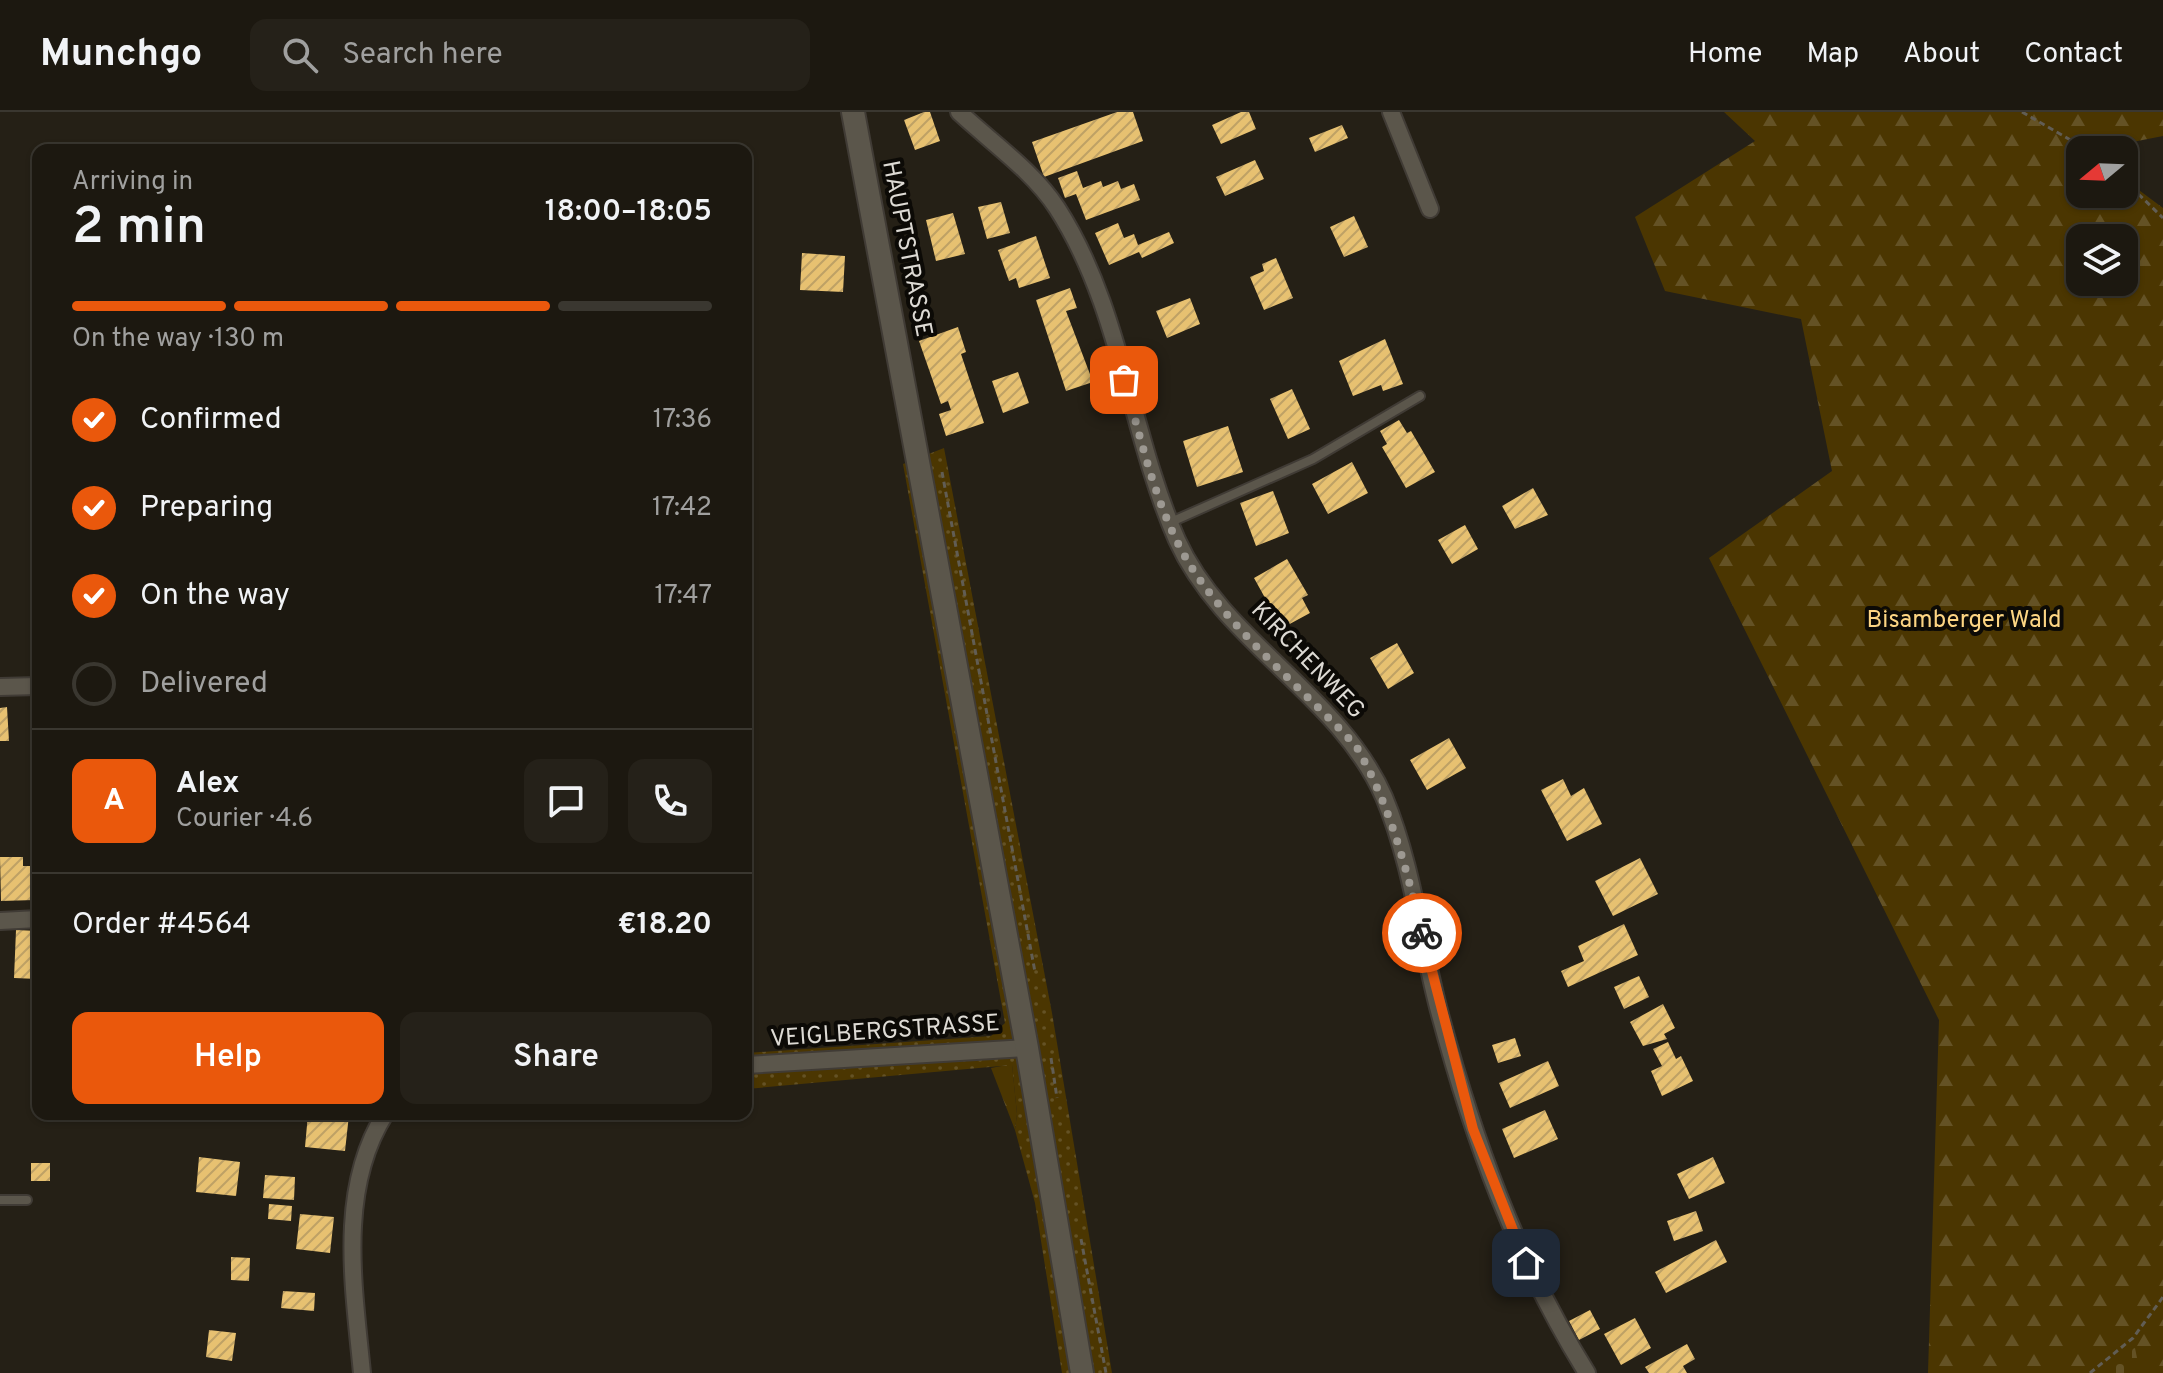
<!DOCTYPE html>
<meta charset="utf-8">
<style>
body{margin:0;font-family:Overpass,sans-serif;background:#252119;color:#f1f3f6;height:100vh;display:flex;flex-direction:column;font-size:30px;white-space:nowrap}
*{box-sizing:border-box;margin:0}
p{font-size:26px;color:#a0a09f}
.icon{flex:none;width:44px;height:44px;fill:none;stroke:currentColor;stroke-width:2;stroke-linecap:round;stroke-linejoin:round}
.map{position:relative;flex:1;overflow:hidden}
.sheet{position:absolute;left:32px;top:32px;width:720px;height:976px;display:flex;flex-direction:column;background:#1c1810;border-radius:16px;box-shadow:0 2px 6px #0004,0 0 0 2px #3a3730}
.sheet>*{flex:none}
.needle{width:52px;rotate:251deg}
.tools{position:absolute;left:2066px;top:24px;display:grid;gap:16px}
.tools a{display:grid;place-items:center;width:72px;height:72px;border-radius:16px;background:#1c1810;box-shadow:0 2px 6px #0004,0 0 0 2px #3a3730;font-size:40px}
.pin{position:absolute;display:grid;place-items:center;width:68px;height:68px;color:#fff;margin:-34px;border-radius:16px;box-shadow:0 4px 12px #0006}
.courier{position:absolute;display:grid;place-items:center;width:80px;height:80px;margin:-40px;border:6px solid #ea580c;border-radius:50%;background:#fff;color:#222;box-shadow:0 2px 10px #0007}
.head em{font-style:normal;font-weight:600}
.head div{display:flex;flex-direction:column-reverse}
.head{display:flex;align-items:center;justify-content:space-between;height:136px;padding:0 40px}
h1{font-size:52px;font-weight:600;line-height:60px}
.bar{display:grid;grid-template-columns:repeat(4,1fr);gap:12px 8px;align-content:center;height:96px;padding:0 40px}
.bar i{height:10px;border-radius:6px;background:#3a3730}
.bar .on{background:#ea580c}
.bar p{grid-column:span 4}
.line{display:flex;align-items:center;gap:20px;padding:0 40px;border-top:2px solid #3a3730}
.line div{flex:1}
.round{display:grid;place-items:center;flex:none;width:84px;height:84px;border-radius:16px;background:#252119}
ol{padding:0 40px;list-style:none}
li{display:flex;align-items:center;gap:24px;height:88px}
li p{margin-inline-start:auto}
li .icon{padding:8px;border-radius:50%;background:#ea580c;color:#fff;stroke-width:4}
li:last-child{color:#a0a09f}
li i{width:44px;height:44px;border:4px solid #3a3730;border-radius:50%}
.action{display:flex;gap:16px;margin-top:auto;padding:16px 40px}
.action a{flex:1;height:92px;border-radius:16px;background:#ea580c;color:#fff;font-size:32px;font-weight:600;line-height:92px;text-align:center}
.action a+a{background:#252119;color:#f1f3f6}
header{display:flex;align-items:center;gap:48px;box-sizing:border-box;height:112px;padding:0 40px;background:#1c1810;border-bottom:2px solid #3a3730}
header strong{font-size:38px}
nav{display:flex;gap:44px;margin-inline-start:auto;font-size:28px}
.search{width:560px;height:72px;background:#252119;display:flex;align-items:center;gap:20px;box-sizing:border-box;padding:0 28px;border-radius:16px;color:#a0a09f;font-size:30px}
.map>svg:first-child{display:block}
.grass{fill:url(#grass-dots)}
.forest{fill:url(#forest-firs);fill-rule:evenodd}
.cemetery{fill:url(#cemetery-stones)}
.building{fill:url(#building-hatch)}
.lines{fill:none;stroke-linecap:round;stroke-linejoin:round}
.lane-casing{stroke:#403b35;stroke-width:12}
.street-casing{stroke:#403b35;stroke-width:20}
.secondary-casing{stroke:#403b35;stroke-width:26}
.path{stroke:#615d54;stroke-width:3;stroke-dasharray:6 4;stroke-linecap:butt}
.lane{stroke:#5b564b;stroke-width:8}
.street{stroke:#5b564b;stroke-width:16}
.secondary{stroke:#5b564b;stroke-width:22}
.done{stroke:#9d9992;stroke-width:8;stroke-dasharray:0 14.4}
.route{stroke:#ea580c;stroke-width:10}
.labels{text-anchor:middle;dominant-baseline:central;stroke-width:8;stroke-linejoin:round;paint-order:stroke}
.street-label{font-size:24px;fill:#dddad4;stroke:#0c0a06}
.park-label{font-size:24px;fill:#fdd583;stroke:#0c0a06}
</style>
<header>
<strong>Munchgo</strong>
<div class="search"><svg class="icon" aria-label="search" viewBox="0 0 24 24"><circle cx="10" cy="10" r="6"/><path d="M15 15l6 6"/></svg>Search here</div>
<nav><a>Home</a><a>Map</a><a>About</a><a>Contact</a></nav>
</header>
<div class="map">
<svg width="2163" height="1261" viewBox="0 0 2163 1261">
<defs>
<pattern id="grass-dots" width="8" height="8" patternUnits="userSpaceOnUse" patternTransform="scale(2)"><rect width="8" height="8" fill="#4b3601"/><path d="M2 2h.1M6 6h.1" fill="none" stroke="#645225" stroke-width="1.8" stroke-linecap="round"/></pattern>
<pattern id="forest-firs" width="22" height="20" patternUnits="userSpaceOnUse" patternTransform="scale(2)"><rect width="22" height="20" fill="#4b3601"/><path d="M5 1l3.5 6h-7zM16 11l3.5 6h-7z" fill="#645225"/></pattern>
<pattern id="cemetery-stones" width="16" height="16" patternUnits="userSpaceOnUse" patternTransform="scale(2)"><rect width="16" height="16" fill="#4b3601"/><path d="M2 7V4a2 2 0 0 1 4 0v3zM10 15v-3a2 2 0 0 1 4 0v3z" fill="#645225"/></pattern>
<pattern id="building-hatch" width="6" height="6" patternUnits="userSpaceOnUse" patternTransform="scale(2)"><rect width="6" height="6" fill="#e7c171"/><path d="M-1 1l2-2M0 6l6-6M5 7l2-2" fill="none" stroke="#bea165"/></pattern>
</defs>
<rect width="100%" height="100%" fill="#252016"/>
<!-- grass -->
<path class="grass" d="M 944,336 L 1052,901 L 1112,1261 L 1062,1261 L 1035,1091 L 1015,1018 L 1017,1002 L 1012,953 L 746,977 L 746,941 L 991,924 L 1005,911 L 903,352 Z"/>
<!-- forest -->
<path class="forest" d="M 1724,0 L 2163,0 L 2163,24 L 2112,34 L 2113,38 L 2080,38 L 2080,82 L 2124,82 L 2124,67 L 2163,96 L 2163,1261 L 1928,1261 L 1939,908 L 1709,446 L 1832,359 L 1801,207 L 1665,179 L 1635,105 L 1755,29 ZM 2080,126 L 2124,126 L 2124,170 L 2080,170 Z
M 1012,952 L 1017,1002 L 1015,1018 L 991,956 Z"/>
<!-- cemetery -->
<path class="cemetery" d="M 2133,1226 L 2140,1261 L 2089,1261 Z"/>
<!-- building -->
<path class="building" d="M 924,0 L 930,0 L 940,29 L 915,38 L 904,8 Z
M 1117,0 L 1133,0 L 1143,29 L 1044,65 L 1032,30 Z
M 1241,0 L 1249,0 L 1256,17 L 1221,32 L 1212,13 Z
M 1342,13 L 1348,26 L 1315,40 L 1309,26 Z
M 1255,48 L 1264,67 L 1225,84 L 1216,65 Z
M 1077,59 L 1083,76 L 1101,69 L 1103,75 L 1118,69 L 1121,77 L 1134,72 L 1140,88 L 1086,108 L 1076,82 L 1065,86 L 1058,66 Z
M 1001,90 L 1010,121 L 987,127 L 978,95 Z
M 953,101 L 965,142 L 936,149 L 926,108 Z
M 1354,104 L 1368,135 L 1344,145 L 1330,115 Z
M 1118,111 L 1124,126 L 1134,122 L 1138,133 L 1169,120 L 1174,131 L 1142,146 L 1139,140 L 1109,153 L 1095,121 Z
M 1036,124 L 1050,166 L 1019,176 L 1016,166 L 1009,169 L 998,138 Z
M 802,141 L 845,144 L 843,180 L 800,178 Z
M 1276,146 L 1293,186 L 1264,198 L 1250,165 L 1264,159 L 1262,152 Z
M 1070,176 L 1077,196 L 1066,199 L 1093,270 L 1066,279 L 1036,188 Z
M 1190,186 L 1200,212 L 1167,226 L 1156,199 Z
M 958,215 L 966,240 L 961,242 L 984,311 L 946,324 L 939,302 L 951,298 L 948,289 L 941,292 L 919,229 Z
M 1385,227 L 1403,272 L 1383,279 L 1381,273 L 1353,284 L 1339,249 Z
M 1018,260 L 1029,291 L 1003,301 L 992,269 Z
M 1292,277 L 1310,317 L 1288,327 L 1270,287 Z
M 1399,308 L 1407,321 L 1411,319 L 1435,360 L 1406,376 L 1382,335 L 1387,332 L 1380,319 Z
M 1228,314 L 1243,360 L 1197,375 L 1183,329 Z
M 1352,350 L 1368,381 L 1328,402 L 1312,372 Z
M 1533,376 L 1548,403 L 1515,417 L 1502,394 Z
M 1273,379 L 1289,421 L 1256,434 L 1240,391 Z
M 1465,413 L 1478,437 L 1452,452 L 1438,428 Z
M 1287,447 L 1308,483 L 1302,486 L 1310,501 L 1286,514 L 1278,499 L 1274,502 L 1254,466 Z
M 1397,531 L 1414,561 L 1388,577 L 1370,546 Z
M 7,595 L 9,629 L 0,629 L 0,596 Z
M 1449,626 L 1466,656 L 1427,678 L 1410,648 Z
M 1563,667 L 1571,684 L 1584,676 L 1602,712 L 1567,729 L 1541,678 Z
M 0,745 L 23,745 L 23,754 L 34,754 L 35,788 L 1,789 Z
M 1640,746 L 1658,782 L 1613,804 L 1595,769 Z
M 1624,812 L 1638,843 L 1568,875 L 1561,859 L 1584,849 L 1578,834 Z
M 16,818 L 38,819 L 38,867 L 14,866 Z
M 1639,864 L 1649,885 L 1624,897 L 1614,875 Z
M 1663,892 L 1675,916 L 1664,922 L 1667,927 L 1643,934 L 1630,910 Z
M 1515,926 L 1521,944 L 1498,951 L 1492,933 Z
M 1668,930 L 1676,947 L 1681,944 L 1693,969 L 1662,984 L 1651,959 L 1662,954 L 1653,937 Z
M 1548,949 L 1559,974 L 1510,996 L 1499,971 Z
M 1545,998 L 1558,1027 L 1514,1046 L 1502,1017 Z
M 308,1002 L 349,1003 L 345,1039 L 305,1035 Z
M 199,1045 L 240,1050 L 236,1084 L 196,1080 Z
M 1713,1045 L 1725,1071 L 1689,1087 L 1677,1062 Z
M 31,1051 L 50,1051 L 50,1069 L 31,1069 Z
M 265,1063 L 295,1065 L 294,1088 L 263,1086 Z
M 269,1092 L 292,1094 L 291,1109 L 268,1107 Z
M 1696,1099 L 1703,1119 L 1674,1129 L 1667,1109 Z
M 300,1102 L 334,1105 L 330,1141 L 296,1137 Z
M 1716,1128 L 1727,1150 L 1666,1181 L 1655,1160 Z
M 231,1145 L 250,1146 L 249,1169 L 231,1168 Z
M 283,1179 L 315,1181 L 314,1199 L 281,1196 Z
M 1590,1198 L 1600,1217 L 1579,1228 L 1569,1209 Z
M 1635,1206 L 1651,1236 L 1621,1253 L 1604,1222 Z
M 209,1218 L 236,1221 L 232,1249 L 206,1245 Z
M 1687,1232 L 1695,1247 L 1683,1254 L 1687,1261 L 1649,1261 L 1645,1255 Z"/>
<g class="lines">
<defs>
<path id="lane" d="M 1171,410 L 1313,347 L 1420,284
M 0,1088 L 27,1088"/>
<path id="street" d="M 959,0 C 991,30 1033,59 1057,96 C 1121,195 1130,321 1177,428 C 1223,530 1339,582 1384,685 C 1412,752 1420,825 1438,895 C 1472,1024 1516,1147 1587,1261
M 1391,0 L 1430,97
M 0,575 L 38,574
M 0,809 L 38,807
M 746,953 L 1027,936
M 362,1261 C 354,1176 337,1078 385,1002"/>
<path id="secondary" d="M 853,0 L 1027,936 L 1082,1261"/>
</defs>
<!-- lane casing -->
<use href="#lane" class="lane-casing"/>
<!-- street casing -->
<use href="#street" class="street-casing"/>
<!-- secondary casing -->
<use href="#secondary" class="secondary-casing"/>
<!-- path -->
<path class="path" d="M 2022,0 L 2088,38
M 2124,68 L 2163,106
M 942,360 L 1035,860
M 1051,946 L 1057,986
M 1081,1127 L 1106,1261
M 2090,1261 L 2133,1226 L 2163,1185"/>
<!-- lane -->
<use href="#lane" class="lane"/>
<!-- street -->
<use href="#street" class="street"/>
<!-- secondary -->
<use href="#secondary" class="secondary"/>
</g>
<g class="lines">
<!-- done -->
<path class="done" d="M 1124,268 C 1142,329 1156,398 1190,453 C 1233,521 1301,575 1356,634 C 1390,693 1406,755 1422,821"/>
<!-- route -->
<path class="route" d="M 1422,821 L 1473,1017 L 1526,1151"/>
</g>
<g class="labels">
<!-- street labels -->
<g class="street-label">
<text transform="translate(906 137) rotate(79)">HAUPTSTRASSE</text>
<text transform="translate(1307 549) rotate(46)">KIRCHENWEG</text>
<text transform="translate(885 920) rotate(-4)">VEIGLBERGSTRASSE</text>
</g>
<!-- park labels -->
<g class="park-label">
<text x="1964" y="509">Bisamberger Wald</text>
</g>
</g>
</svg>
<div class="tools">
<a><svg class="needle" viewBox="-14 -14 28 28"><path d="M0-13l5 13h-10z" fill="#e53935"/><path d="M0 13l5-13h-10z" fill="#a0a09f"/></svg></a>
<a><svg class="icon" aria-label="layers" viewBox="0 0 24 24"><path d="M12 4l9 5-9 5-9-5zM3 14l9 5 9-5"/></svg></a>
</div>
<div class="pin" style="left:1124px;top:268px;background:#ea580c"><svg class="icon" aria-label="bag" viewBox="0 0 24 24"><path d="M5 8h14l-1 12H6zM9 8a3 3 0 0 1 6 0"/></svg></div>
<div class="pin" style="left:1526px;top:1151px;background:#1f2937"><svg class="icon" aria-label="home" viewBox="0 0 24 24"><path d="M3 11l9-7 9 7M6 9v11h12V9"/></svg></div>
<div class="courier" style="left:1422px;top:821px"><svg class="icon" aria-label="bike" viewBox="0 0 24 24"><circle cx="6" cy="16" r="4"/><circle cx="18" cy="16" r="4"/><path d="M6 16l4-8h5l3 8M10 8l3 8H6M13 5h3"/></svg></div>
<section class="sheet">
<div class="head"><div><h1>2 min</h1><p>Arriving in</p></div><em>18:00–18:05</em></div>
<div class="bar"><i class="on"></i><i class="on"></i><i class="on"></i><i></i><p>On the way · 130 m</p></div>
<ol>
<li><svg class="icon" aria-label="check" viewBox="0 0 24 24"><path d="M5 12l5 5 9-10"/></svg>Confirmed<p>17:36</p></li>
<li><svg class="icon" aria-label="check" viewBox="0 0 24 24"><path d="M5 12l5 5 9-10"/></svg>Preparing<p>17:42</p></li>
<li><svg class="icon" aria-label="check" viewBox="0 0 24 24"><path d="M5 12l5 5 9-10"/></svg>On the way<p>17:47</p></li>
<li><i></i>Delivered</li>
</ol>
<div class="line" style="height:144px"><b class="round" style="background:#ea580c;color:#fff">A</b><div><b>Alex</b><p>Courier · 4.6</p></div><a class="round"><svg class="icon" aria-label="chat" viewBox="0 0 24 24"><path d="M4 5h16v11H9l-5 4z"/></svg></a><a class="round"><svg class="icon" aria-label="phone" viewBox="0 0 24 24"><path d="M5 4h4l2 5-3 2q2 4 5 5l2-3 5 2v4C11 20 4 13 5 4z"/></svg></a></div>
<div class="line" style="height:104px"><div>Order #4564</div><b>€18.20</b></div>
<div class="action"><a>Help</a><a>Share</a></div>
</section>
</div>
